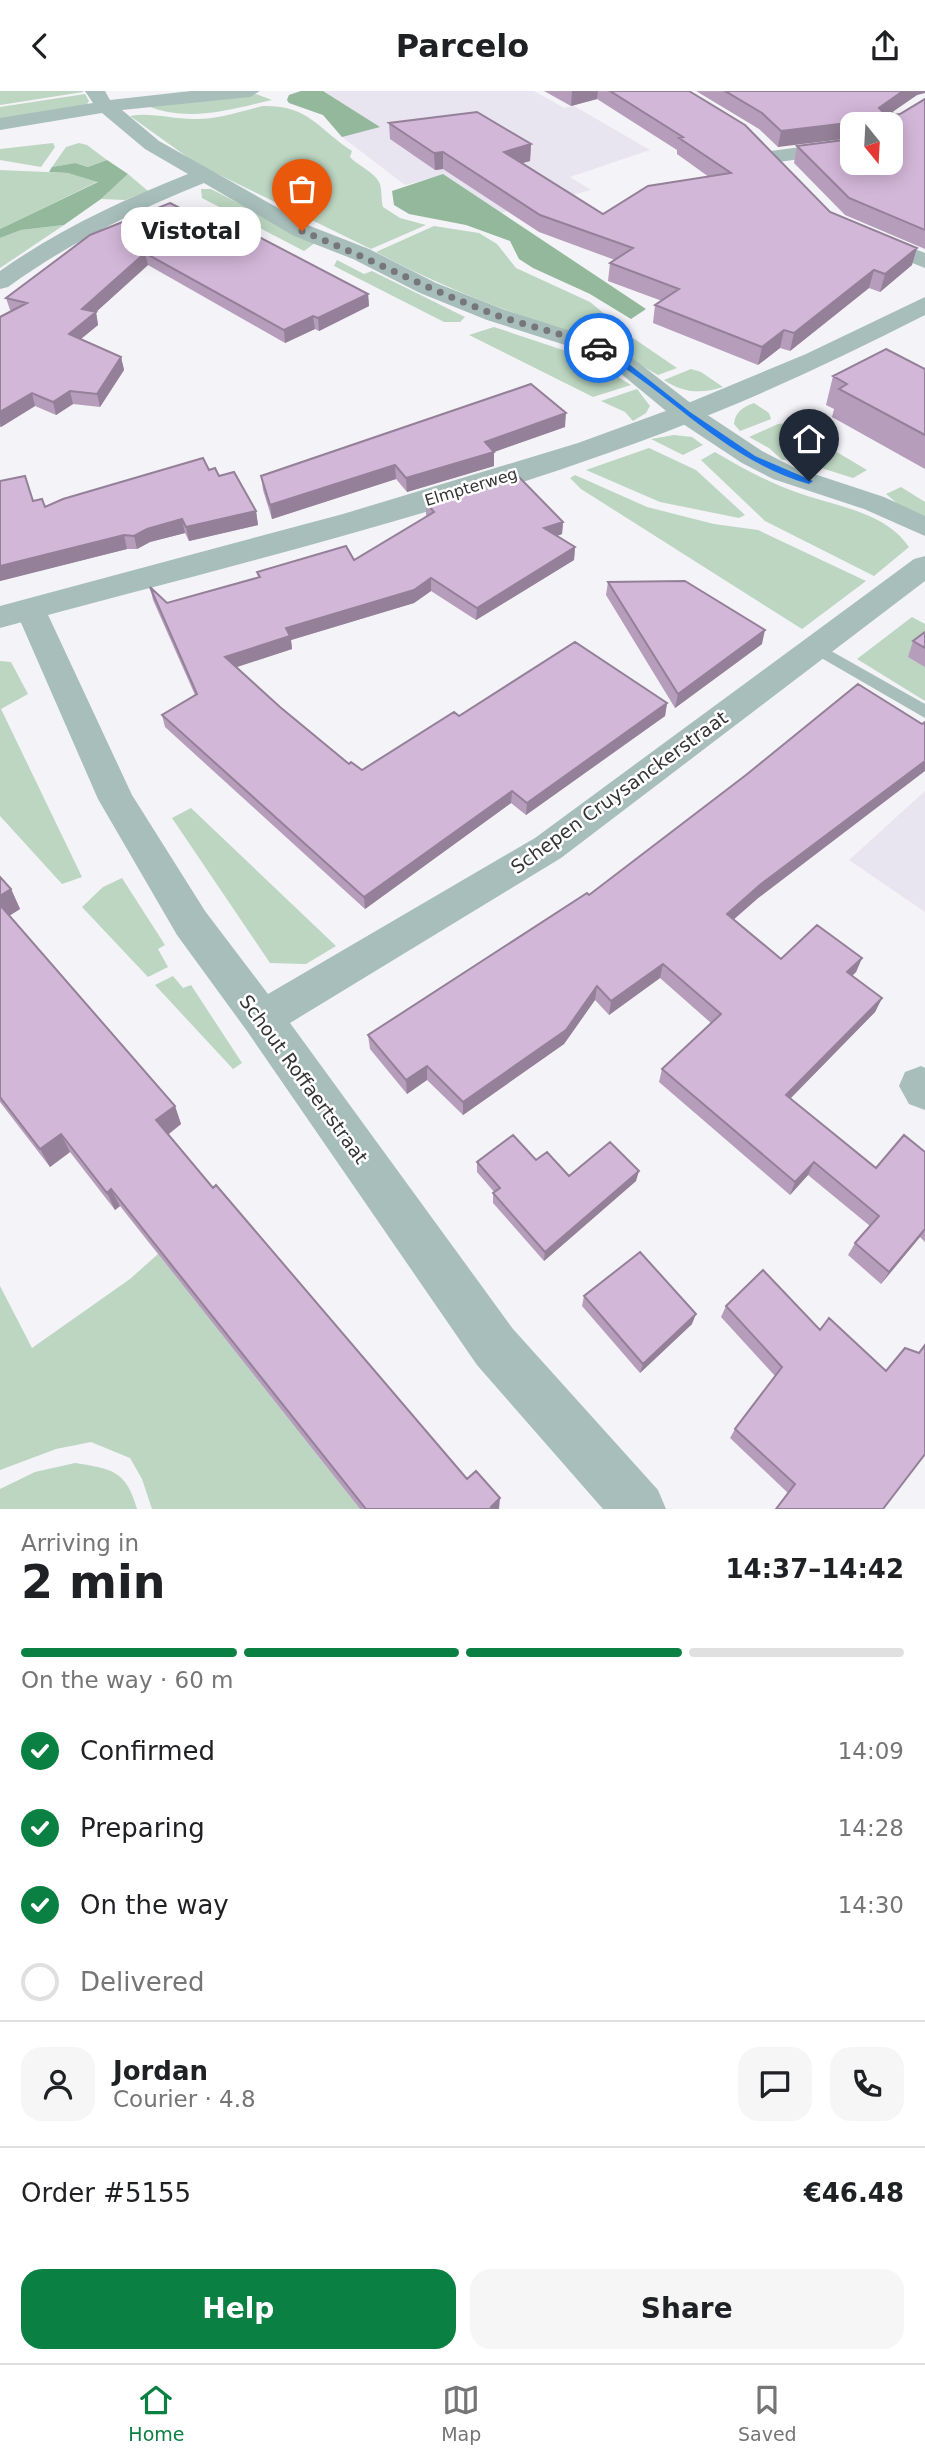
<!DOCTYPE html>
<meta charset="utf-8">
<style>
body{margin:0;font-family:"DejaVu Sans",sans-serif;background:#f6f6f6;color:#202124;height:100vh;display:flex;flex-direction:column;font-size:26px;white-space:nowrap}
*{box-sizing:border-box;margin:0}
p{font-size:23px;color:#757577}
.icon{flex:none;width:38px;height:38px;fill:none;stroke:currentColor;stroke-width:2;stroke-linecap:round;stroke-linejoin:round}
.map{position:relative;height:1418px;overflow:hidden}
.sheet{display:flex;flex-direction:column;background:#fff;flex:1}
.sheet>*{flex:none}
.needle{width:46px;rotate:162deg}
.tools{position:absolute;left:840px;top:21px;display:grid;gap:14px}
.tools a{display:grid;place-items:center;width:63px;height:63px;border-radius:14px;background:#fff;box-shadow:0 4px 18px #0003;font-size:35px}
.pin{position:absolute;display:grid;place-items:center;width:60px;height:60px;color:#fff;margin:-72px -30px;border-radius:50% 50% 50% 0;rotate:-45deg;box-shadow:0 0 7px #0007}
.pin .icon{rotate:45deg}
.courier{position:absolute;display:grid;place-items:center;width:70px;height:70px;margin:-35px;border:5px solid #1a73e8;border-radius:50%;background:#fff;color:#222;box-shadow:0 2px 9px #0007}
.bubble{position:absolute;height:49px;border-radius:21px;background:#fff;box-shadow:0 4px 18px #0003;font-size:23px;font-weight:600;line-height:49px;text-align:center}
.summary em{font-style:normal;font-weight:600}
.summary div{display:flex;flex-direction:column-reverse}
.summary{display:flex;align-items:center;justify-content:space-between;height:119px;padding:0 21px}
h1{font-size:46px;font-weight:600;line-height:52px}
.bar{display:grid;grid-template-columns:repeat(4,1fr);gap:10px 7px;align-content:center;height:84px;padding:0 21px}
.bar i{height:9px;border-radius:5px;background:#e0e0e0}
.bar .selected{background:#0b8043}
.bar p{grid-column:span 4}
.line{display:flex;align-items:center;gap:18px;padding:0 21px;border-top:2px solid #e0e0e0}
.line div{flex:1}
.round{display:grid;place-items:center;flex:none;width:74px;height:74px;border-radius:21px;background:#f6f6f6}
ol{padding:0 21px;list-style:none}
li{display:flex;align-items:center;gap:21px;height:77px}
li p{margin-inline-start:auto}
li .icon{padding:7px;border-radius:50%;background:#0b8043;color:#fff;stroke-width:4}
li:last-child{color:#757577}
li i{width:38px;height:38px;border:4px solid #e0e0e0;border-radius:50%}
.cta{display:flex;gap:14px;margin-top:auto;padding:14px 21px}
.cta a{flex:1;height:80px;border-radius:21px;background:#0b8043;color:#fff;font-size:28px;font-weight:600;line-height:80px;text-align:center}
.cta a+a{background:#f6f6f6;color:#202124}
header{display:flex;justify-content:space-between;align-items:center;height:91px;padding:0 21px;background:#fff;font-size:32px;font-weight:600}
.tabs{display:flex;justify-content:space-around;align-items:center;height:98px;border-top:2px solid #e0e0e0;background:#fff;font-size:19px;color:#757577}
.tabs a{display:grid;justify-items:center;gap:4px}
.tabs .selected{color:#0b8043}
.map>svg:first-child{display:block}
.built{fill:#e9e5f0}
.green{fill:#bcd6c1}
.forest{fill:#93b89b}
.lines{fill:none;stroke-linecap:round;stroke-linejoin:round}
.service{fill:#a7beba;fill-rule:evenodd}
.minor{fill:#a7beba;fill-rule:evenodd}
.tertiary{fill:#a7beba;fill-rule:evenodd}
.wall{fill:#b59dbb}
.shaded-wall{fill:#948098}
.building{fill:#d3b7d9;stroke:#948098;stroke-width:2}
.route{fill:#1a73e8}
.done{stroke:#777779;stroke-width:7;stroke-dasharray:0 12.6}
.labels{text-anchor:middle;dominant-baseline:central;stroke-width:5;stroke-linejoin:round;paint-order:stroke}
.far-street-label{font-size:16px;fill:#343435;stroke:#fff}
.street-label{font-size:19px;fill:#343435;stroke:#fff}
</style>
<header><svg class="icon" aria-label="back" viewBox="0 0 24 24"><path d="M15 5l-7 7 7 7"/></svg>Parcelo<svg class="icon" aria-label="share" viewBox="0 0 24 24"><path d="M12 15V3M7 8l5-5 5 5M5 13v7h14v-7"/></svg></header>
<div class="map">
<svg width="925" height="1418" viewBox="0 0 925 1418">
<rect width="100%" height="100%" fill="#f4f3f7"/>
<!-- built -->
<path class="built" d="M 301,0 L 534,0 L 564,17 L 574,15 L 650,59 L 570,86 L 591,99 L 496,123 L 443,84 L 405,94 L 342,46 L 323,24 L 289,12 L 287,9 L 289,4 Z
M 925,700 L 925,821 L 849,769 Z"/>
<!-- green -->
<path class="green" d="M 0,0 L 83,0 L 83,1 L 0,14 Z
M 85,3 L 89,10 L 86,15 L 0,30 L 0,16 Z
M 256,3 L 272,9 C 228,19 188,32 145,14 Z
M 263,15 C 309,14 318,38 352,60 L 350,66 C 358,75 375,81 380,93 C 382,100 381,109 383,116 L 400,127 L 426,134 L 371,158 L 197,73 L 130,25 C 153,21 173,29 197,28 C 219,28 242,20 263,15 Z
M 53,52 L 55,56 L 41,76 L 0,69 L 0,58 Z
M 79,52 L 87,54 L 107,69 L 88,76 L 75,72 L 52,76 L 66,56 Z
M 0,79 L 68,82 L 99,90 L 0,138 Z
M 128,83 L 148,100 L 125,109 L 101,108 Z
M 201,98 L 211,98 L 315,152 L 304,160 L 202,107 Z
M 64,134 L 0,177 L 0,147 L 21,139 Z
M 434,135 L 479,142 L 497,153 L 516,177 L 590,211 L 623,238 L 597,250 C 518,225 449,200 376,161 Z
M 337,169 L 364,183 L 372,180 L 465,226 L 460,231 L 444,231 L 334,175 Z
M 494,236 L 587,267 L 631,294 L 593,306 L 469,244 Z
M 633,247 L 677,277 L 658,284 L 619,262 Z
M 691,278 L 701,281 L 723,296 C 702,303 682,302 664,289 Z
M 637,298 L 650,315 L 646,322 L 633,330 L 625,321 L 601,310 Z
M 754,312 L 769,322 L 771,328 L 740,340 L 734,333 C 735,321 743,316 754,312 Z
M 788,332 L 867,379 L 853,387 L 796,369 L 782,369 L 769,357 L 749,346 L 778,333 Z
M 674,344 L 692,346 L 703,354 L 683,364 L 651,348 Z
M 649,357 L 696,379 L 745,424 L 739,427 L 660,411 L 586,379 Z
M 715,361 C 740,376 766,390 793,400 C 831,415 884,419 909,456 L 874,485 L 765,430 L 701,369 Z
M 575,384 L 647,416 L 714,433 L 758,439 L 866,490 L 802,538 L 581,398 L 570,387 Z
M 901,396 L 925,411 L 925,426 L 899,414 L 886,403 Z
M 912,526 L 925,533 L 925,610 L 857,568 Z
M 0,570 L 11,571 L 28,603 L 1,618 L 82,786 L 62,793 L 0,725 Z
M 191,717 L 336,855 L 306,873 L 270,872 L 172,727 Z
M 122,787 L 165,854 L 158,858 L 168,876 L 148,886 L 82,816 L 103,796 Z
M 173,885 L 183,897 L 191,894 L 242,972 L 233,978 L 155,894 Z
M 158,1163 L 360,1418 L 152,1418 L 142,1388 L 130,1367 L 91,1351 L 56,1358 L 0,1379 L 0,1195 L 32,1257 L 130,1188 Z
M 75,1372 C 112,1378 126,1379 137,1418 L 0,1418 L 0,1398 L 35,1381 Z"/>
<!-- forest -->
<path class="forest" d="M 301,0 L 323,0 L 380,36 L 342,46 L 323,24 L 289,12 L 287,9 L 289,4 Z
M 107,69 L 128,83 L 101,108 L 64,134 L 21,139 L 0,147 L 0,138 L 98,91 L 68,82 L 49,81 L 52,76 L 75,72 L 88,76 Z
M 443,83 L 646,218 L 631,228 L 590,203 L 533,177 L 519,168 L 510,150 L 466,134 L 409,123 L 394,114 L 392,100 Z"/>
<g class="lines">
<!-- service -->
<path class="service" d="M 817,552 L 925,613 L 925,627 L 811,561 L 809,557 L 811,553 Z"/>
<!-- minor -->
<path class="minor" d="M 85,0 L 105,0 L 110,9 L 191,0 L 260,0 L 250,6 L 122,19 L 159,50 L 310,135 L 369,158 L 436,192 L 505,219 L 605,251 L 626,262 L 697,317 L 762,360 L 793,376 L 884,406 L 925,425 L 925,445 L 864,418 L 773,388 L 742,372 L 677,329 L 608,272 L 587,261 L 487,229 L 420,202 L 353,168 L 294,145 L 204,92 C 134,120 69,152 8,196 L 0,198 L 0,180 C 58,139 122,109 188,83 L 145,58 L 102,22 L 0,39 L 0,27 L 93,12 Z
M 852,49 L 852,61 L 771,72 L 764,70 L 761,66 L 764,62 L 771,60 Z
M 867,139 L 925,162 L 925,177 L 859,151 L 856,146 L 859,141 Z
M 925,465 L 925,490 L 561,767 L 290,932 L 513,1238 L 658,1399 L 666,1418 L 603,1418 L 477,1274 L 247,940 L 177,844 L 98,708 L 15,518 L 20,511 L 31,508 L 42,511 L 132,704 L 205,820 L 268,903 L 535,747 L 914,468 Z
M 921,975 L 925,977 L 925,1019 L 909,1013 L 899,995 L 905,981 Z"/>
<!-- tertiary -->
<path class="tertiary" d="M 925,206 L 925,224 C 856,259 786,293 714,322 C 484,415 239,472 0,537 L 0,515 L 343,423 L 578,352 L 693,310 L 806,263 Z"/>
</g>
<!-- wall -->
<path class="wall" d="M 544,0 L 689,0 L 830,121 L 912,174 L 880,201 L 869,197 L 790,260 L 780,257 L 758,274 L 653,232 L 655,214 L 662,210 L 608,190 L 610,172 L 615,169 L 539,141 L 443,78 L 435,79 L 390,48 L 389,32 L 531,53 L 530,70 L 522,72 L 603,123 L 709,86 L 677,63 L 677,59 L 597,8 L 571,15 Z
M 696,0 L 925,0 L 917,4 L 892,21 L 893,24 L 900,23 L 925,8 L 925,158 L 845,124 L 794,72 L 797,55 L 852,72 L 891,33 L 852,33 L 778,56 L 759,38 Z
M 220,138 L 368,203 L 369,215 L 319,240 L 315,238 L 285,252 L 148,174 L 96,221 L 98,234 L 81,248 L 121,266 L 124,279 L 100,316 L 73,313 L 56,324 L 35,315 L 1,336 L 0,336 L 0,226 L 12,220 L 10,219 L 6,207 Z
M 925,278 L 925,378 L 832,326 L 834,318 L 826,314 L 833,285 Z
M 565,336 L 494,361 L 494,375 L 407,401 L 396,388 L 272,428 L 263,399 L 261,385 Z
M 203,367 L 209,379 L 215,377 L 219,385 L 234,381 L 256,420 L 258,434 L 189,450 L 185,442 L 150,451 L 137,458 L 127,458 L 0,490 L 0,390 L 25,385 L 33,410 L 42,408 L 45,416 L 63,408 Z
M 426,411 L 563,431 L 562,443 L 557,445 L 575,456 L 574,469 L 476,529 L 431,500 L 414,512 L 291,549 L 292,558 L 236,576 L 280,616 L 349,673 L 362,679 L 459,625 L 667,612 L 665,625 L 526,724 L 511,712 L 365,818 L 165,636 L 162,624 L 195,604 L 153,509 L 150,496 L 167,512 L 258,487 L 257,481 L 354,469 L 427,425 L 426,424 Z
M 608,491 L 762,553 L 675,617 L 606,504 Z
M 925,541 L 925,576 L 908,566 L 913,550 Z
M 0,786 L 11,798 L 20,818 L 9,825 L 175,1015 L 181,1033 L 168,1044 L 213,1097 L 467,1388 L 499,1418 L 360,1418 L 120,1115 L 115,1119 L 70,1061 L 50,1076 L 0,1011 Z
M 589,804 L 757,808 L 734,828 L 781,868 L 862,867 L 856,881 L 852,885 L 882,907 L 875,921 L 790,1008 L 876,1077 L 925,1061 L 925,1151 L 920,1146 L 881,1193 L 848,1164 L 855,1152 L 870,1135 L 808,1084 L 790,1104 L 659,991 L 662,978 L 711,932 L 660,887 L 609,924 L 595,909 L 564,953 L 463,1024 L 427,989 L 407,1003 L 370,958 L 368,944 Z
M 536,1069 L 569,1085 L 636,1090 L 544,1170 L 493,1112 L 493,1102 L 495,1102 L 477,1081 L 477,1071 Z
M 584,1205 L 692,1233 L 640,1282 L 582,1215 Z
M 726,1215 L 820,1239 L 886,1280 L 918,1262 L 925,1253 L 925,1363 L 788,1402 L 730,1347 L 735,1338 L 775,1285 L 721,1226 Z"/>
<!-- shaded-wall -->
<path class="shaded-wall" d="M 572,0 L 598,0 L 597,8 L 571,15 Z
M 903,0 L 925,0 L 925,2 L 917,4 L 875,33 L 879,17 Z
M 857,31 L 857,33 L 852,33 L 852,47 L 778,56 L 781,40 Z
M 531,53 L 530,70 L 504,77 L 504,61 Z
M 443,61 L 443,78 L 435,79 L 434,62 Z
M 917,157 L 912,174 L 880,201 L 885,183 Z
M 145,162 L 148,174 L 96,221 L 98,234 L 72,255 L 69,243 L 82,218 Z
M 874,179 L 869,197 L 790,260 L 794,242 Z
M 368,203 L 369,215 L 319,240 L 318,227 Z
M 313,225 L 315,238 L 285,252 L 284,239 Z
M 784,239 L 780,257 L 758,274 L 762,256 Z
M 121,266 L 124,279 L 100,316 L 97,303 Z
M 70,300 L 73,313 L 56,324 L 53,311 Z
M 32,302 L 35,315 L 1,336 L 0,332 L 0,321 Z
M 566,322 L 565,336 L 494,361 L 494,375 L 407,401 L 406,387 L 485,351 Z
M 395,374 L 396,388 L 272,428 L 270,414 Z
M 256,420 L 258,434 L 189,450 L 186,436 Z
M 182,428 L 185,442 L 150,451 L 137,458 L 134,445 L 147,438 Z
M 563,431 L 562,443 L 543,450 L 544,437 Z
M 124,444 L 127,458 L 0,490 L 0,475 Z
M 575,456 L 574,469 L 476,529 L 477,517 Z
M 431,487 L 431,500 L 414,512 L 291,549 L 292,558 L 228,579 L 225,566 L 286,537 Z
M 765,539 L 762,553 L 675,617 L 678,603 Z
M 667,612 L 665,625 L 526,724 L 527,712 Z
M 925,670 L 925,680 L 757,808 L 724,837 L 727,823 L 761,793 Z
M 512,700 L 511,712 L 365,818 L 364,806 Z
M 11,798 L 20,818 L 4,828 L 0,820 L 0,805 Z
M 862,867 L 856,881 L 841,895 L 847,881 Z
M 663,873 L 660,887 L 609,924 L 611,910 Z
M 597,895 L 595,909 L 564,953 L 463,1024 L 463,1011 Z
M 882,907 L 875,921 L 780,1018 L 786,1004 Z
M 427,975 L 427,989 L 407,1003 L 406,989 Z
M 175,1015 L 181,1033 L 163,1047 L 156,1029 Z
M 61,1043 L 70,1061 L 50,1076 L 40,1058 Z
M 814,1071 L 808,1084 L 790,1104 L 795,1091 Z
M 639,1080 L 636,1090 L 544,1170 L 545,1161 Z
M 111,1098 L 120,1115 L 115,1119 L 107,1102 Z
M 925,1139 L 920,1146 L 881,1193 L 889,1181 Z
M 696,1223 L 692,1233 L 640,1282 L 643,1273 Z
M 500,1407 L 499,1418 L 491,1418 L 491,1416 Z"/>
<!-- building -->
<path class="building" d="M 610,0 L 689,0 L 745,34 L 830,121 L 917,157 L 885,183 L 874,179 L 794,242 L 784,239 L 762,256 L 655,214 L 679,198 L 610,172 L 633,157 L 540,124 L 443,61 L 434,62 L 389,32 L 477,21 L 531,53 L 504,61 L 603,123 L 648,95 L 731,82 L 679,47 L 683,46 Z
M 725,0 L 903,0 L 879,17 L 882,20 L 892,20 L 893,24 L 900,23 L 925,8 L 925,139 L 849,107 L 797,55 L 852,48 L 852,72 L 891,72 L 891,33 L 857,33 L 857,31 L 781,40 L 762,22 Z
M 170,112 L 220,138 L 240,136 L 368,203 L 318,227 L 313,225 L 284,239 L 145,162 L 82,218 L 96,221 L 69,243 L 121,266 L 97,303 L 70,300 L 53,311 L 32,302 L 0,321 L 0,226 L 27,212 L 6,207 L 90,144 Z
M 886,258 L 925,278 L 925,344 L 839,298 L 847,293 L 833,285 Z
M 531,293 L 566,322 L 485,351 L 494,361 L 406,387 L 395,374 L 270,414 L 261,385 Z
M 203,367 L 209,379 L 215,377 L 219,385 L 234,381 L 256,420 L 186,436 L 182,428 L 147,438 L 134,445 L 124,444 L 0,475 L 0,390 L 25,385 L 33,410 L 42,408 L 45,416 L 63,408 Z
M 516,383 L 563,431 L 544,437 L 575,456 L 477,517 L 431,487 L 414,499 L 286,537 L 290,545 L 225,566 L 280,616 L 349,673 L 351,671 L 362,679 L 454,621 L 459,625 L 575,551 L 667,612 L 527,712 L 512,700 L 364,806 L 162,624 L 197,603 L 150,496 L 167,512 L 260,486 L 257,481 L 346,455 L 354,469 L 434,421 L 426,411 Z
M 685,490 L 765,539 L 678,603 L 608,491 Z
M 925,541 L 925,557 L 913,550 Z
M 858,593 L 922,633 L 925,631 L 925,670 L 761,793 L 727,823 L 781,868 L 817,834 L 862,867 L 847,881 L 882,907 L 786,1004 L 876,1077 L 904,1044 L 925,1061 L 925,1138 L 889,1181 L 855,1152 L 879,1125 L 814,1071 L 795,1091 L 662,978 L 721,923 L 663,873 L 611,910 L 597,895 L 566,939 L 463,1011 L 427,975 L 406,989 L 368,944 L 587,802 L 589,804 L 746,684 Z
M 0,786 L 11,798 L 0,805 Z
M 0,814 L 175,1015 L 156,1029 L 213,1097 L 216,1094 L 467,1388 L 476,1380 L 500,1407 L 491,1416 L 493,1418 L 366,1418 L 111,1098 L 107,1102 L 61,1043 L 40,1058 L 0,1006 Z
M 513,1044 L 536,1069 L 547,1061 L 569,1085 L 610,1051 L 639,1080 L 545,1161 L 493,1102 L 500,1097 L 477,1071 Z
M 640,1161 L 696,1223 L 643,1273 L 584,1205 Z
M 763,1179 L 820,1239 L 829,1227 L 886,1280 L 905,1257 L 919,1262 L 925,1254 L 925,1363 L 883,1418 L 776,1418 L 795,1393 L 735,1338 L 782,1276 L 726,1215 Z"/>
<!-- route -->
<path class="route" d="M 599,255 L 620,266 L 690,321 L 755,365 L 813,390 L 809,393 C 724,369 670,301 596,259 Z"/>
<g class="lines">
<!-- done -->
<path class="done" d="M 302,140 C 367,166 429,199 496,224 C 530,236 566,243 599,257"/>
</g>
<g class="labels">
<!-- far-street labels -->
<g class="far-street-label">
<text transform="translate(471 396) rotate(-17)">Elmpterweg</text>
</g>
<!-- street labels -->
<g class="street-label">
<text transform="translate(619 701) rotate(-36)">Schepen Cruysanckerstraat</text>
<text transform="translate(304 988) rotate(54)">Schout Roffaertstraat</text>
</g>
</g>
</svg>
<div class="tools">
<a><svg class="needle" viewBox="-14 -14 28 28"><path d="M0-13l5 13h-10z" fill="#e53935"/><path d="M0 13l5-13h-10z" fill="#757577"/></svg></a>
</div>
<div class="pin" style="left:302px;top:140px;background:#ea580c"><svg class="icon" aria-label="bag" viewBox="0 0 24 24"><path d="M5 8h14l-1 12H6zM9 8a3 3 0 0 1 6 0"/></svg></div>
<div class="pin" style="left:809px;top:390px;background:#1f2937"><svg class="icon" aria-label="home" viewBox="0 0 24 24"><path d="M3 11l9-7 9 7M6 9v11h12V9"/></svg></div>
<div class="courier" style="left:599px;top:257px"><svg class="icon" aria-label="car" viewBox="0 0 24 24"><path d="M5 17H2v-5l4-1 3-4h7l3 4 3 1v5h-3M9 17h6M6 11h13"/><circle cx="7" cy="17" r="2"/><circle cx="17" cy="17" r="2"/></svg></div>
<div class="bubble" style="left:121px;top:116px;width:140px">Vistotal</div>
</div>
<section class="sheet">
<div class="summary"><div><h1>2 min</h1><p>Arriving in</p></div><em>14:37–14:42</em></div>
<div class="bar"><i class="selected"></i><i class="selected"></i><i class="selected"></i><i></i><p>On the way · 60 m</p></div>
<ol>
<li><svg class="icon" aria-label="check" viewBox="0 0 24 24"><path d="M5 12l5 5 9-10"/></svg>Confirmed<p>14:09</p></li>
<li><svg class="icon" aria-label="check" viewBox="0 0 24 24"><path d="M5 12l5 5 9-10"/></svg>Preparing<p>14:28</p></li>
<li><svg class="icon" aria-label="check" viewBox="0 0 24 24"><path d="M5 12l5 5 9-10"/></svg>On the way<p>14:30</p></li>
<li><i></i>Delivered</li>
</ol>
<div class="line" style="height:126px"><a class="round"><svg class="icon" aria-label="person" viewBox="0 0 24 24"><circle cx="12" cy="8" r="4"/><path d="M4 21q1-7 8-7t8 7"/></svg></a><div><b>Jordan</b><p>Courier · 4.8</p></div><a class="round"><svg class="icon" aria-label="chat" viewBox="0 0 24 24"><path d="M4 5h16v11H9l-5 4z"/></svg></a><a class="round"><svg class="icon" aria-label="phone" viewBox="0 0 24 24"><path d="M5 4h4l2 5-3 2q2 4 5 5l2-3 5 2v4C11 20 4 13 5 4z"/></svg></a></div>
<div class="line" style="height:91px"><div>Order #5155</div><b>€46.48</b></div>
<div class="cta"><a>Help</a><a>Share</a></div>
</section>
<nav class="tabs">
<a class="selected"><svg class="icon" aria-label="home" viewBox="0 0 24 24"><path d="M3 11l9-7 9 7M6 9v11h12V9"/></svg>Home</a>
<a><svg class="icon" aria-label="map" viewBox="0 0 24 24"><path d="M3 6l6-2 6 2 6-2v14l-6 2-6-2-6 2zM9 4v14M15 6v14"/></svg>Map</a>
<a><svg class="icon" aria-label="saved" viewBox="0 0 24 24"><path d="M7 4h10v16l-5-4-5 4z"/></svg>Saved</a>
</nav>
